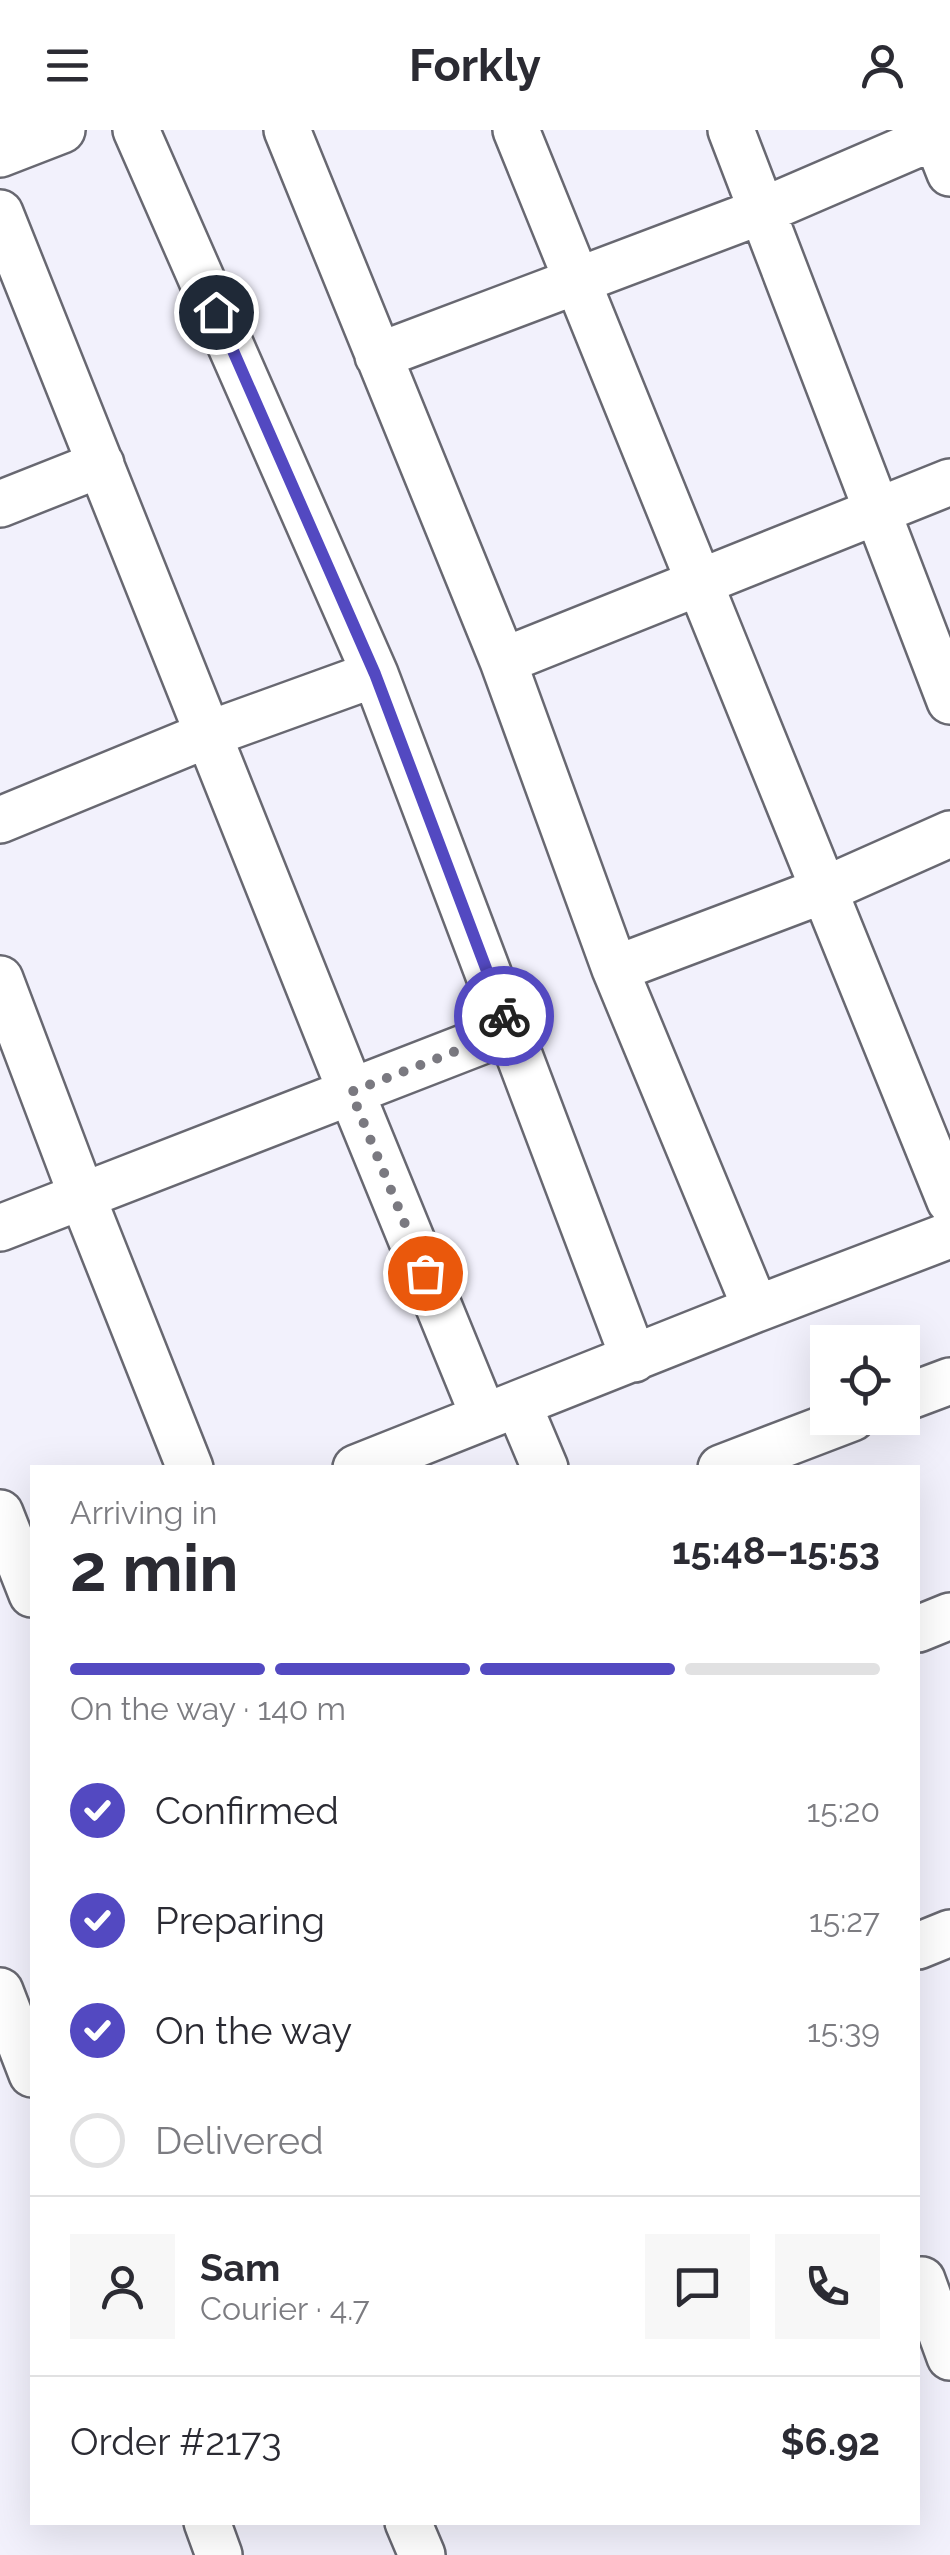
<!DOCTYPE html>
<meta charset="utf-8">
<style>
body{margin:0;font-family:Raleway,sans-serif;background:#f7f7f7;color:#2b2b33;height:100vh;display:flex;flex-direction:column;font-size:38px;white-space:nowrap}
*{box-sizing:border-box;margin:0}
p{font-size:32px;color:#7c7c81}
.icon{flex:none;width:55px;height:55px;fill:none;stroke:currentColor;stroke-width:2;stroke-linecap:round;stroke-linejoin:round}
.map{position:relative;flex:1;overflow:hidden}
.side{position:absolute;left:30px;top:1335px;width:890px;height:1060px;display:flex;flex-direction:column;background:#fff;border-radius:0px;box-shadow:0 10px 40px #0002}
.side>*{flex:none}
.controls{position:absolute;left:810px;top:1195px;display:grid;gap:20px}
.controls a{display:grid;place-items:center;width:110px;height:110px;border-radius:0px;background:#fff;box-shadow:0 10px 40px #0002;font-size:50px}
.pin{position:absolute;display:grid;place-items:center;width:85px;height:85px;color:#fff;margin:-42px;border:5px solid #fff;border-radius:50%;box-shadow:0 2px 10px #0007}
.courier{position:absolute;display:grid;place-items:center;width:100px;height:100px;margin:-50px;border:8px solid #5349c1;border-radius:50%;background:#fff;color:#222;box-shadow:0 2px 12px #0007}
.summary em{font-style:normal;font-weight:700}
.summary div{display:flex;flex-direction:column-reverse}
.summary{display:flex;align-items:center;justify-content:space-between;height:170px;padding:0 40px}
h1{font-size:65px;font-weight:700;line-height:75px}
.bar{display:grid;grid-template-columns:repeat(4,1fr);gap:15px 10px;align-content:center;height:120px;padding:0 40px}
.bar i{height:12px;border-radius:8px;background:#e1e1e2}
.bar .active{background:#5349c1}
.bar p{grid-column:span 4}
.line{display:flex;align-items:center;gap:25px;padding:0 40px;border-top:2px solid #e1e1e2}
.line div{flex:1}
.round{display:grid;place-items:center;flex:none;width:105px;height:105px;border-radius:0px;background:#f7f7f7}
ol{padding:0 40px;list-style:none}
li{display:flex;align-items:center;gap:30px;height:110px}
li p{margin-inline-start:auto}
li .icon{padding:10px;border-radius:50%;background:#5349c1;color:#fff;stroke-width:4}
li:last-child{color:#7c7c81}
li i{width:55px;height:55px;border:5px solid #e1e1e2;border-radius:50%}
header{display:flex;justify-content:space-between;align-items:center;height:130px;padding:0 40px;background:#fff;font-size:45px;font-weight:700}
.map>svg:first-child{display:block}
.lines{fill:none;stroke-linecap:round;stroke-linejoin:round}
.minor-casing{stroke:#686871;stroke-width:50}
.minor{stroke:#fff;stroke-width:45}
.done{stroke:#7a7980;stroke-width:10;stroke-dasharray:0 18}
.route{stroke:#5349c1;stroke-width:12}
</style>
<header><svg class="icon" aria-label="menu" viewBox="0 0 24 24"><path d="M4 6h16M4 12h16M4 18h16"/></svg>Forkly<svg class="icon" aria-label="person" viewBox="0 0 24 24"><circle cx="12" cy="8" r="4"/><path d="M4 21q1-7 8-7t8 7"/></svg></header>
<div class="map">
<svg width="950" height="2425" viewBox="0 0 950 2425">
<rect width="100%" height="100%" fill="#f2f1fc"/>
<g class="lines">
<defs>
<path id="minor" d="M 136,0 L 375,544
M 287,0 L 503,531 L 615,839 L 756,1179
M 516,0 L 950,1071
M 731,0 L 950,571
M 933,0 L 950,43
M 0,24 L 62,0
M 0,83 L 351,962 L 484,1287
M 378,226 L 762,81 L 950,0
M 0,374 L 101,334
M 503,531 L 950,352
M 0,690 L 209,604 L 375,544 L 634,1229
M 615,839 L 824,760 L 950,704
M 0,849 L 82,1066 L 190,1338
M 0,1098 L 510,900
M 902,1269 L 950,1251
M 518,1274 L 545,1338
M 356,1338 L 756,1179 L 950,1105
M 721,1338 L 852,1288
M 0,1383 L 32,1464
M 918,1499 L 950,1486
M 918,1816 L 950,1803
M 0,1861 L 32,1944
M 918,2152 L 922,2150 L 950,2227
M 207,2392 L 219,2425
M 408,2392 L 422,2425"/>
</defs>
<!-- minor casing -->
<use href="#minor" class="minor-casing"/>
<!-- minor -->
<use href="#minor" class="minor"/>
</g>
<g class="lines">
<!-- done -->
<path class="done" d="M 425,1143 L 351,962 L 510,900 L 504,886"/>
<!-- route -->
<path class="route" d="M 216,182 L 375,544 L 504,886"/>
</g>
</svg>
<div class="controls">
<a><svg class="icon" aria-label="locate" viewBox="0 0 24 24"><circle cx="12" cy="12" r="6"/><path d="M12 2v4M12 18v4M2 12h4M18 12h4"/></svg></a>
</div>
<div class="pin" style="left:425px;top:1143px;background:#ea580c"><svg class="icon" aria-label="bag" viewBox="0 0 24 24"><path d="M5 8h14l-1 12H6zM9 8a3 3 0 0 1 6 0"/></svg></div>
<div class="pin" style="left:216px;top:182px;background:#1f2937"><svg class="icon" aria-label="home" viewBox="0 0 24 24"><path d="M3 11l9-7 9 7M6 9v11h12V9"/></svg></div>
<div class="courier" style="left:504px;top:886px"><svg class="icon" aria-label="bike" viewBox="0 0 24 24"><circle cx="6" cy="16" r="4"/><circle cx="18" cy="16" r="4"/><path d="M6 16l4-8h5l3 8M10 8l3 8H6M13 5h3"/></svg></div>
<section class="side">
<div class="summary"><div><h1>2 min</h1><p>Arriving in</p></div><em>15:48–15:53</em></div>
<div class="bar"><i class="active"></i><i class="active"></i><i class="active"></i><i></i><p>On the way · 140 m</p></div>
<ol>
<li><svg class="icon" aria-label="check" viewBox="0 0 24 24"><path d="M5 12l5 5 9-10"/></svg>Confirmed<p>15:20</p></li>
<li><svg class="icon" aria-label="check" viewBox="0 0 24 24"><path d="M5 12l5 5 9-10"/></svg>Preparing<p>15:27</p></li>
<li><svg class="icon" aria-label="check" viewBox="0 0 24 24"><path d="M5 12l5 5 9-10"/></svg>On the way<p>15:39</p></li>
<li><i></i>Delivered</li>
</ol>
<div class="line" style="height:180px"><a class="round"><svg class="icon" aria-label="person" viewBox="0 0 24 24"><circle cx="12" cy="8" r="4"/><path d="M4 21q1-7 8-7t8 7"/></svg></a><div><b>Sam</b><p>Courier · 4.7</p></div><a class="round"><svg class="icon" aria-label="chat" viewBox="0 0 24 24"><path d="M4 5h16v11H9l-5 4z"/></svg></a><a class="round"><svg class="icon" aria-label="phone" viewBox="0 0 24 24"><path d="M5 4h4l2 5-3 2q2 4 5 5l2-3 5 2v4C11 20 4 13 5 4z"/></svg></a></div>
<div class="line" style="height:130px"><div>Order #2173</div><b>$6.92</b></div>
</section>
</div>
